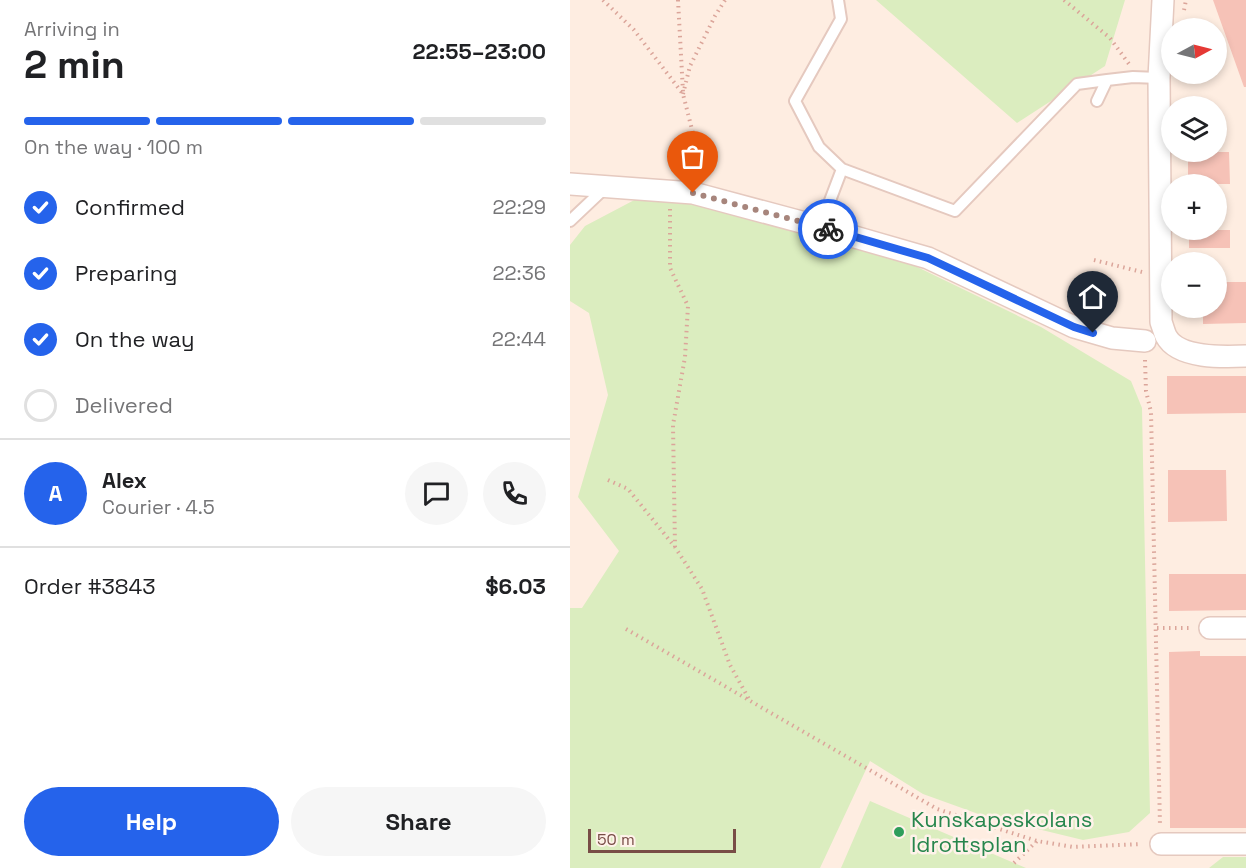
<!DOCTYPE html>
<meta charset="utf-8">
<style>
body{margin:0;font-family:"Space Grotesk",sans-serif;background:#f6f6f6;color:#202124;height:100vh;display:flex;flex-direction:column;font-size:22px;white-space:nowrap}
*{box-sizing:border-box;margin:0}
p{font-size:20px;color:#757577}
.icon{flex:none;width:33px;height:33px;fill:none;stroke:currentColor;stroke-width:2;stroke-linecap:round;stroke-linejoin:round}
.map{position:relative;flex:1;overflow:hidden}
.panel{display:flex;flex-direction:column;background:#fff;width:570px}
.panel>*{flex:none}
.needle{width:39px;rotate:83deg}
.buttons{position:absolute;left:591px;top:18px;display:grid;gap:12px}
.buttons a{display:grid;place-items:center;width:66px;height:66px;border-radius:50%;background:#fff;box-shadow:0 3px 9px #0003;font-size:30px}
.scale{position:absolute;left:18px;bottom:15px;width:148px;box-sizing:border-box;padding-left:6px;border:3px solid #784d46;border-top:0;font-size:16px;line-height:21px;white-space:nowrap;color:#784d46;-webkit-text-stroke:4px #fff2ea;paint-order:stroke}
.pin{position:absolute;display:grid;place-items:center;width:51px;height:51px;color:#fff;margin:-62px -26px;border-radius:50% 50% 50% 0;rotate:-45deg;box-shadow:0 0 6px #0007}
.pin .icon{rotate:45deg}
.courier{position:absolute;display:grid;place-items:center;width:60px;height:60px;margin:-30px;border:4px solid #2563eb;border-radius:50%;background:#fff;color:#222;box-shadow:0 2px 8px #0007}
.overview em{font-style:normal;font-weight:800}
.overview div{display:flex;flex-direction:column-reverse}
.overview{display:flex;align-items:center;justify-content:space-between;height:102px;padding:0 24px}
h1{font-size:39px;font-weight:800;line-height:45px}
.bar{display:grid;grid-template-columns:repeat(4,1fr);gap:9px 6px;align-content:center;height:72px;padding:0 24px}
.bar i{height:8px;border-radius:4px;background:#e0e0e0}
.bar .active{background:#2563eb}
.bar p{grid-column:span 4}
.line{display:flex;align-items:center;gap:15px;padding:0 24px;border-top:2px solid #e0e0e0}
.line div{flex:1}
.round{display:grid;place-items:center;flex:none;width:63px;height:63px;border-radius:32px;background:#f6f6f6}
ol{padding:0 24px;list-style:none}
li{display:flex;align-items:center;gap:18px;height:66px}
li p{margin-inline-start:auto}
li .icon{padding:6px;border-radius:50%;background:#2563eb;color:#fff;stroke-width:4}
li:last-child{color:#757577}
li i{width:33px;height:33px;border:3px solid #e0e0e0;border-radius:50%}
.cta{display:flex;gap:12px;margin-top:auto;padding:12px 24px}
.cta a{flex:1;height:69px;border-radius:36px;background:#2563eb;color:#fff;font-size:24px;font-weight:800;line-height:69px;text-align:center}
.cta a+a{background:#f6f6f6;color:#202124}
main{display:flex;flex:1;min-height:0}
.map>svg:first-child{display:block}
.green{fill:#dbedbf}
.building{fill:#f6c2b7}
.lines{fill:none;stroke-linecap:round;stroke-linejoin:round}
.lane-casing{stroke:#e5c9bf;stroke-width:14}
.street-casing{stroke:#e5c9bf;stroke-width:24}
.path{stroke:#dba59a;stroke-width:4;stroke-dasharray:1.5 4.5;stroke-linecap:butt}
.lane{stroke:#fff;stroke-width:10}
.street{stroke:#fff;stroke-width:21}
.done{stroke:#a7857c;stroke-width:6;stroke-dasharray:0 10.8}
.route{stroke:#2563eb;stroke-width:8}
.leisure-dot{fill:#2e9e5b;stroke:#fff2ea;stroke-width:2}
.labels{text-anchor:middle;dominant-baseline:central;stroke-width:5;stroke-linejoin:round;paint-order:stroke}
.leisure-label{font-size:22px;fill:#27864d;stroke:#fff2ea;text-anchor:start}
</style>
<main>
<section class="panel">
<div class="overview"><div><h1>2 min</h1><p>Arriving in</p></div><em>22:55–23:00</em></div>
<div class="bar"><i class="active"></i><i class="active"></i><i class="active"></i><i></i><p>On the way · 100 m</p></div>
<ol>
<li><svg class="icon" aria-label="check" viewBox="0 0 24 24"><path d="M5 12l5 5 9-10"/></svg>Confirmed<p>22:29</p></li>
<li><svg class="icon" aria-label="check" viewBox="0 0 24 24"><path d="M5 12l5 5 9-10"/></svg>Preparing<p>22:36</p></li>
<li><svg class="icon" aria-label="check" viewBox="0 0 24 24"><path d="M5 12l5 5 9-10"/></svg>On the way<p>22:44</p></li>
<li><i></i>Delivered</li>
</ol>
<div class="line" style="height:108px"><b class="round" style="background:#2563eb;color:#fff">A</b><div><b>Alex</b><p>Courier · 4.5</p></div><a class="round"><svg class="icon" aria-label="chat" viewBox="0 0 24 24"><path d="M4 5h16v11H9l-5 4z"/></svg></a><a class="round"><svg class="icon" aria-label="phone" viewBox="0 0 24 24"><path d="M5 4h4l2 5-3 2q2 4 5 5l2-3 5 2v4C11 20 4 13 5 4z"/></svg></a></div>
<div class="line" style="height:78px"><div>Order #3843</div><b>$6.03</b></div>
<div class="cta"><a>Help</a><a>Share</a></div>
</section>
<div class="map">
<svg width="676" height="868" viewBox="0 0 676 868">
<rect width="100%" height="100%" fill="#feede1"/>
<!-- green -->
<path class="green" d="M 306,0 L 555,0 L 535,66 L 447,123 Z
M 72,196 L 127,201 L 213,223 L 341,264 L 471,327 L 561,381 L 572,408 L 580,813 L 559,832 L 513,840 L 414,816 L 353,794 L 300,761 L 250,868 L 0,868 L 0,608 L 12,608 L 49,551 L 8,497 L 38,395 L 19,313 L 0,301 L 0,245 L 15,226 Z
M 300,801 L 444,863 L 456,868 L 271,868 Z
M 653,857 L 676,857 L 676,868 L 639,868 Z"/>
<!-- building -->
<path class="building" d="M 643,0 L 676,0 L 676,87 L 674,87 Z
M 618,152 L 659,152 L 660,184 L 618,184 Z
M 619,230 L 660,230 L 660,248 L 619,248 Z
M 646,282 L 676,282 L 676,323 L 633,324 L 633,308 L 646,308 Z
M 597,376 L 676,376 L 676,413 L 597,414 Z
M 598,470 L 656,470 L 657,521 L 598,522 Z
M 599,574 L 676,574 L 676,610 L 599,611 Z
M 630,651 L 630,656 L 676,656 L 676,828 L 600,828 L 599,652 Z"/>
<g class="lines">
<defs>
<path id="lane" d="M 268,0 L 271,19 L 225,101 L 249,147 L 272,169
M 527,101 L 537,80 L 563,77 L 589,78
M 0,221 L 37,186
M 250,227 L 272,169 L 385,211 L 507,84 L 537,80"/>
<path id="street" d="M 593,0 L 589,78 L 591,322 C 593,327 594,332 596,336 C 608,359 654,357 676,356
M 0,184 L 123,193 L 250,227 L 358,258 L 504,327 L 542,338 L 575,341
M 640,628 L 676,628
M 591,844 L 676,844"/>
</defs>
<!-- lane casing -->
<use href="#lane" class="lane-casing"/>
<!-- street casing -->
<use href="#street" class="street-casing"/>
<!-- path -->
<path class="path" d="M 33,0 L 64,30 L 113,94 L 129,157 L 127,175
M 108,0 L 113,92
M 494,0 L 540,38 L 559,64
M 614,10 L 616,0
M 113,94 L 120,66 L 145,16 L 155,0
M 100,209 L 100,268 L 118,306 L 115,357 L 103,425 L 105,547
M 524,260 L 572,272
M 575,360 L 576,391 L 581,412 L 590,826
M 38,480 L 58,489 L 105,547 L 132,589 L 160,665 L 179,699
M 587,628 L 621,628
M 56,629 L 367,809 L 467,841 L 503,847 L 571,844
M 444,863 L 467,841"/>
<!-- lane -->
<use href="#lane" class="lane"/>
<!-- street -->
<use href="#street" class="street"/>
</g>
<g class="lines">
<!-- done -->
<path class="done" d="M 123,193 L 258,229"/>
<!-- route -->
<path class="route" d="M 258,229 L 358,258 L 504,327 L 523,333"/>
</g>
<!-- markers -->
<circle class="leisure-dot" cx="329" cy="832" r="6"/>
<g class="labels">
<!-- leisure labels -->
<g class="leisure-label">
<text x="341" y="819">Kunskapsskolans<tspan x="341" dy="25">Idrottsplan</tspan></text>
</g>
</g>
</svg>
<div class="buttons">
<a><svg class="needle" viewBox="-14 -14 28 28"><path d="M0-13l5 13h-10z" fill="#e53935"/><path d="M0 13l5-13h-10z" fill="#757577"/></svg></a>
<a><svg class="icon" aria-label="layers" viewBox="0 0 24 24"><path d="M12 4l9 5-9 5-9-5zM3 14l9 5 9-5"/></svg></a>
<a>+</a>
<a>−</a>
</div>
<div class="scale">50 m</div>
<div class="pin" style="left:123px;top:193px;background:#ea580c"><svg class="icon" aria-label="bag" viewBox="0 0 24 24"><path d="M5 8h14l-1 12H6zM9 8a3 3 0 0 1 6 0"/></svg></div>
<div class="pin" style="left:523px;top:333px;background:#1f2937"><svg class="icon" aria-label="home" viewBox="0 0 24 24"><path d="M3 11l9-7 9 7M6 9v11h12V9"/></svg></div>
<div class="courier" style="left:258px;top:229px"><svg class="icon" aria-label="bike" viewBox="0 0 24 24"><circle cx="6" cy="16" r="4"/><circle cx="18" cy="16" r="4"/><path d="M6 16l4-8h5l3 8M10 8l3 8H6M13 5h3"/></svg></div>
</div>
</main>
